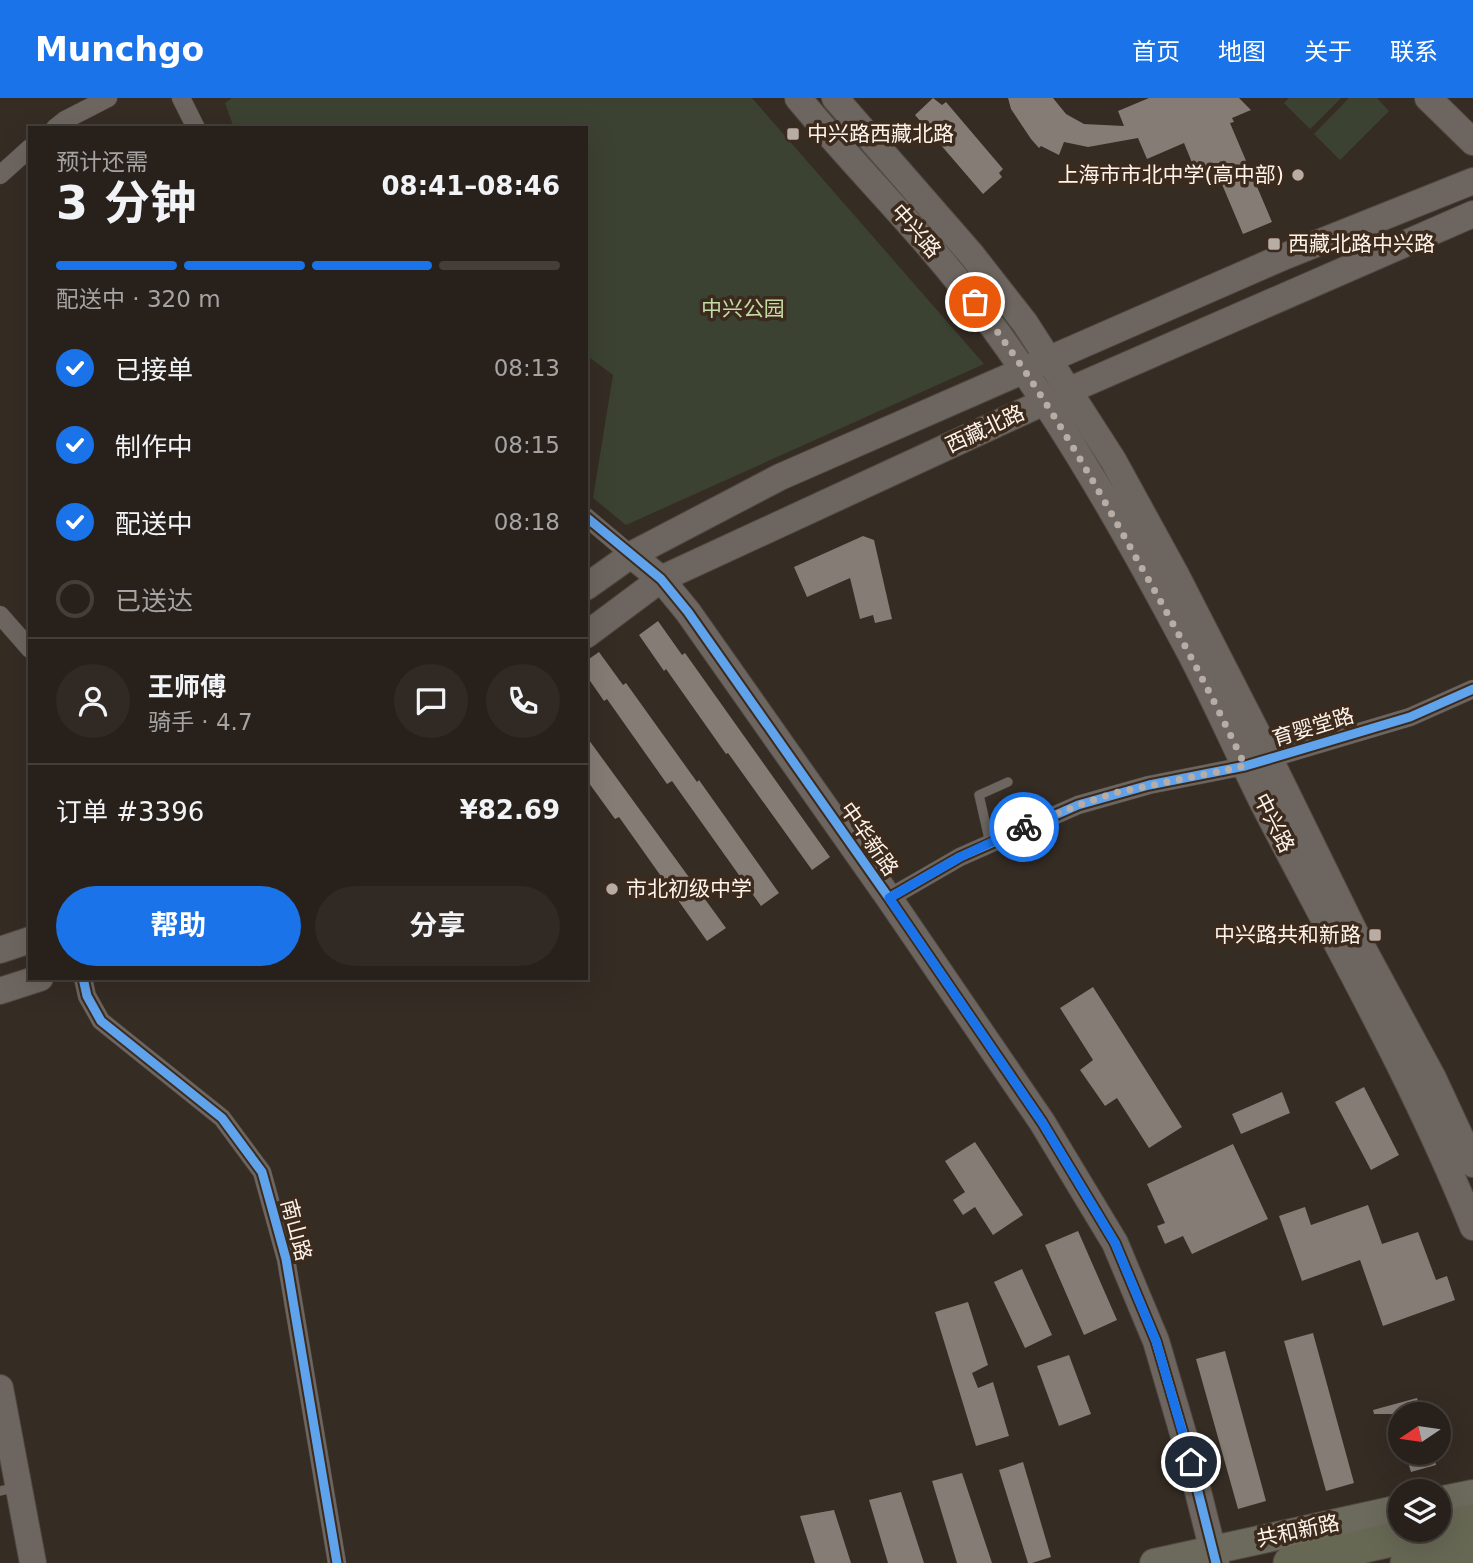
<!DOCTYPE html>
<html lang="zh">
<meta charset="utf-8">
<style>
body{margin:0;font-family:"DejaVu Sans","Noto Sans SC",sans-serif;background:#302924;color:#f1f3f6;height:100vh;display:flex;flex-direction:column;font-size:26px;white-space:nowrap}
*{box-sizing:border-box;margin:0}
p{font-size:23px;color:#a5a3a3}
.icon{flex:none;width:38px;height:38px;fill:none;stroke:currentColor;stroke-width:2;stroke-linecap:round;stroke-linejoin:round}
.map{position:relative;flex:1;overflow:hidden}
.panel{position:absolute;left:28px;top:28px;width:560px;height:854px;display:flex;flex-direction:column;background:#28211b;border-radius:0px;box-shadow:0 7px 28px #0002,0 0 0 2px #443e3a}
.panel>*{flex:none}
.needle{width:46px;rotate:257deg}
.tools{position:absolute;left:1388px;top:1304px;display:grid;gap:14px}
.tools a{display:grid;place-items:center;width:63px;height:63px;border-radius:50%;background:#28211b;box-shadow:0 7px 28px #0002,0 0 0 2px #443e3a;font-size:35px}
.pin{position:absolute;display:grid;place-items:center;width:60px;height:60px;color:#fff;margin:-30px;border:4px solid #fff;border-radius:50%;box-shadow:0 2px 7px #0007}
.courier{position:absolute;display:grid;place-items:center;width:70px;height:70px;margin:-35px;border:5px solid #1a73e8;border-radius:50%;background:#fff;color:#222;box-shadow:0 2px 9px #0007}
.summary em{font-style:normal;font-weight:700}
.summary div{display:flex;flex-direction:column-reverse}
.summary{display:flex;align-items:center;justify-content:space-between;height:119px;padding:0 28px}
h1{font-size:46px;font-weight:700;line-height:52px}
.bar{display:grid;grid-template-columns:repeat(4,1fr);gap:10px 7px;align-content:center;height:84px;padding:0 28px}
.bar i{height:9px;border-radius:5px;background:#443e3a}
.bar .selected{background:#1a73e8}
.bar p{grid-column:span 4}
.line{display:flex;align-items:center;gap:18px;padding:0 28px;border-top:2px solid #443e3a}
.line div{flex:1}
.round{display:grid;place-items:center;flex:none;width:74px;height:74px;border-radius:37px;background:#302924}
ol{padding:0 28px;list-style:none}
li{display:flex;align-items:center;gap:21px;height:77px}
li p{margin-inline-start:auto}
li .icon{padding:7px;border-radius:50%;background:#1a73e8;color:#fff;stroke-width:4}
li:last-child{color:#a5a3a3}
li i{width:38px;height:38px;border:4px solid #443e3a;border-radius:50%}
.action{display:flex;gap:14px;margin-top:auto;padding:14px 28px}
.action a{flex:1;height:80px;border-radius:42px;background:#1a73e8;color:#fff;font-size:28px;font-weight:700;line-height:80px;text-align:center}
.action a+a{background:#302924;color:#f1f3f6}
header{display:flex;align-items:center;gap:42px;box-sizing:border-box;height:98px;padding:0 35px;background:#1a73e8;color:#fff}
header strong{font-size:33px}
nav{display:flex;gap:38px;margin-inline-start:auto;font-size:24px}
.map>svg:first-child{display:block}
.green{fill:#3c4231}
.building{fill:#847c75}
.lines{fill:none;stroke-linecap:round;stroke-linejoin:round}
.lane-casing{stroke:#514942;stroke-width:10}
.street-casing{stroke:#514942;stroke-width:19}
.secondary-casing{stroke:#514942;stroke-width:28}
.primary-casing{stroke:#514942;stroke-width:30}
.highway-casing{stroke:#514942;stroke-width:35}
.lane{stroke:#6d6660;stroke-width:9}
.street{stroke:#6d6660;stroke-width:18}
.secondary{stroke:#6d6660;stroke-width:26}
.primary{stroke:#6c6a5c;stroke-width:28}
.highway{stroke:#666854;stroke-width:33}
.cycleway-casing{stroke:#3c2b1d;stroke-width:13}
.cycleway{stroke:#60a3ed;stroke-width:9}
.done{stroke:#b8ada5;stroke-width:7;stroke-dasharray:0 12.6}
.route{stroke:#1a73e8;stroke-width:9}
.poi-dot{fill:#b8ada5;stroke:#3c2b1d;stroke-width:2.5}
.labels{text-anchor:middle;dominant-baseline:central;stroke-width:7;stroke-linejoin:round;paint-order:stroke}
.poi-label{font-size:21px;fill:#fef3ea;stroke:#3c2b1d;text-anchor:start}
.street-label{font-size:21px;fill:#fef3ea;stroke:#3c2b1d}
.park-label{font-size:21px;fill:#c3dca6;stroke:#3c2b1d}
</style>
<header>
<strong>Munchgo</strong>
<nav><a>首页</a><a>地图</a><a>关于</a><a>联系</a></nav>
</header>
<div class="map">
<svg width="1473" height="1465" viewBox="0 0 1473 1465">
<rect width="100%" height="100%" fill="#352c24"/>
<!-- green -->
<path class="green" d="M 232,0 L 752,0 L 984,266 L 626,427 L 593,400 L 613,277 L 586,257 L 586,30 L 234,30 L 225,5 Z
M 1289,0 L 1341,0 L 1310,31 L 1284,5 Z
M 1349,0 L 1377,0 L 1389,13 L 1340,62 L 1314,36 Z"/>
<!-- building -->
<path class="building" d="M 933,0 L 942,7 L 946,4 L 1003,71 L 999,75 L 1002,79 L 983,96 L 915,17 Z
M 1008,0 L 1053,0 L 1066,16 L 1084,26 L 1124,28 L 1118,13 L 1149,0 L 1239,0 L 1251,12 L 1232,20 L 1234,24 L 1230,25 L 1272,124 L 1243,136 L 1213,65 L 1195,72 L 1184,45 L 1147,61 L 1138,40 L 1088,49 L 1064,44 L 1059,57 L 1041,48 L 1039,50 L 1031,41 L 1011,11 Z
M 863,438 L 874,442 L 892,521 L 875,525 L 873,517 L 860,521 L 850,480 L 807,499 L 794,469 Z
M 658,523 L 682,557 L 685,555 L 830,759 L 812,772 L 728,655 L 726,656 L 666,571 L 664,573 L 639,537 Z
M 599,554 L 623,587 L 626,585 L 697,684 L 699,682 L 779,795 L 761,808 L 672,683 L 667,686 L 607,601 L 604,603 L 586,577 L 586,563 Z
M 586,638 L 726,830 L 707,843 L 619,719 L 615,721 L 586,681 Z
M 1093,889 L 1182,1029 L 1149,1050 L 1117,1000 L 1105,1008 L 1080,972 L 1093,962 L 1060,910 Z
M 1364,989 L 1399,1057 L 1371,1072 L 1335,1004 Z
M 1282,994 L 1290,1015 L 1241,1036 L 1232,1016 Z
M 975,1044 L 1023,1117 L 993,1137 L 975,1109 L 963,1117 L 953,1102 L 965,1094 L 945,1063 Z
M 1233,1046 L 1268,1121 L 1192,1156 L 1183,1138 L 1165,1146 L 1157,1128 L 1165,1125 L 1147,1086 Z
M 1368,1107 L 1382,1146 L 1418,1134 L 1436,1182 L 1447,1178 L 1455,1202 L 1383,1228 L 1360,1162 L 1302,1183 L 1279,1118 L 1305,1109 L 1311,1127 Z
M 1078,1133 L 1117,1222 L 1084,1237 L 1045,1147 Z
M 1022,1171 L 1052,1237 L 1025,1250 L 994,1184 Z
M 968,1204 L 988,1267 L 972,1275 L 978,1290 L 993,1284 L 1009,1338 L 976,1348 L 935,1214 Z
M 1313,1235 L 1354,1385 L 1326,1393 L 1284,1243 Z
M 1225,1253 L 1266,1403 L 1238,1411 L 1196,1261 Z
M 1069,1257 L 1091,1316 L 1059,1328 L 1037,1268 Z
M 1417,1300 L 1422,1316 L 1374,1316 L 1373,1312 Z
M 1405,1354 L 1433,1354 L 1436,1367 L 1411,1374 Z
M 1023,1364 L 1051,1459 L 1032,1465 L 1028,1465 L 999,1372 Z
M 962,1375 L 992,1465 L 957,1465 L 932,1383 Z
M 901,1394 L 924,1465 L 888,1465 L 869,1402 Z
M 834,1412 L 851,1465 L 815,1465 L 800,1418 Z"/>
<g class="lines">
<defs>
<path id="lane" d="M 990,745 L 979,697 L 1008,684
M 0,1393 L 17,1389"/>
<path id="street" d="M 181,0 L 196,30
M 55,30 L 65,22 L 108,0
M 0,77 L 30,50
M 586,419 L 631,457
M 0,517 L 30,551
M 889,800 L 960,759 L 1078,707 L 1149,687 L 1245,668 L 1410,619 L 1473,591
M 83,880 L 87,898 L 101,923 L 222,1020 L 262,1074 L 286,1161 L 337,1465"/>
<path id="secondary" d="M 798,0 C 860,75 931,143 988,222 C 1064,325 1128,438 1188,551 C 1215,602 1238,655 1264,707 C 1336,846 1414,983 1473,1129
M 835,0 L 971,156 L 1025,225 L 1113,362 L 1175,475 L 1256,633 L 1360,845 L 1433,980 L 1473,1066
M 1428,0 L 1473,44
M 631,457 L 661,481 L 688,514 L 889,800 L 1042,1024 L 1115,1145 L 1156,1243 L 1185,1342 L 1216,1465
M 586,489 L 631,457 L 780,379 L 1283,159 L 1473,83
M 586,537 L 661,481 L 1070,292 L 1473,116
M 0,852 L 30,842
M 0,893 L 40,880
M 0,1290 L 33,1465"/>
<path id="primary" d="M 1438,1403 L 1473,1396
M 1154,1465 L 1400,1411"/>
<path id="highway" d="M 1438,1431 L 1473,1423
M 1290,1465 L 1435,1432
M 1407,1465 L 1473,1451"/>
</defs>
<!-- lane casing -->
<use href="#lane" class="lane-casing"/>
<!-- street casing -->
<use href="#street" class="street-casing"/>
<!-- secondary casing -->
<use href="#secondary" class="secondary-casing"/>
<!-- primary casing -->
<use href="#primary" class="primary-casing"/>
<!-- highway casing -->
<use href="#highway" class="highway-casing"/>
<!-- lane -->
<use href="#lane" class="lane"/>
<!-- street -->
<use href="#street" class="street"/>
<!-- secondary -->
<use href="#secondary" class="secondary"/>
<!-- primary -->
<use href="#primary" class="primary"/>
<!-- highway -->
<use href="#highway" class="highway"/>
<defs>
<path id="cycleway" d="M 586,419 L 661,481 L 688,514 L 889,800 L 1042,1024 L 1115,1145 L 1156,1243 L 1185,1342 L 1216,1465
M 889,800 L 960,759 L 1078,707 L 1149,687 L 1245,668 L 1410,619 L 1473,591
M 83,880 L 87,898 L 101,923 L 222,1020 L 262,1074 L 286,1161 L 337,1465"/>
</defs>
<!-- cycleway casing -->
<use href="#cycleway" class="cycleway-casing"/>
<!-- cycleway -->
<use href="#cycleway" class="cycleway"/>
</g>
<g class="lines">
<!-- done -->
<path class="done" d="M 975,204 C 1038,285 1090,376 1139,465 C 1177,532 1213,598 1245,668 L 1114,695 L 1079,707 L 1024,729"/>
<!-- route -->
<path class="route" d="M 1024,729 L 960,759 L 889,800 L 1042,1024 L 1115,1145 L 1156,1243 L 1191,1364"/>
</g>
<!-- markers -->
<g class="poi-dot">
<rect x="786" y="29" width="14" height="14" rx="3.5"/>
<circle cx="1298" cy="77" r="7"/>
<rect x="1267" y="139" width="14" height="14" rx="3.5"/>
<circle cx="612" cy="791" r="7"/>
<rect x="1368" y="830" width="14" height="14" rx="3.5"/>
</g>
<g class="labels">
<!-- poi labels -->
<g class="poi-label">
<text x="807" y="36">中兴路西藏北路</text>
<text x="1284" y="77" text-anchor="end">上海市市北中学(高中部)</text>
<text x="1288" y="146">西藏北路中兴路</text>
<text x="626" y="791">市北初级中学</text>
<text x="1361" y="837" text-anchor="end">中兴路共和新路</text>
</g>
<!-- street labels -->
<g class="street-label">
<text transform="translate(916 133) rotate(49)">中兴路</text>
<text transform="translate(985 331) rotate(-25)">西藏北路</text>
<text transform="translate(1313 629) rotate(-17)">育婴堂路</text>
<text transform="translate(1274 725) rotate(63)">中兴路</text>
<text transform="translate(869 741) rotate(55)">中华新路</text>
<text transform="translate(296 1132) rotate(75)">南山路</text>
<text transform="translate(1298 1433) rotate(-12)">共和新路</text>
</g>
<!-- park labels -->
<g class="park-label">
<text x="743" y="211">中兴公园</text>
</g>
</g>
</svg>
<div class="tools">
<a><svg class="needle" viewBox="-14 -14 28 28"><path d="M0-13l5 13h-10z" fill="#e53935"/><path d="M0 13l5-13h-10z" fill="#a5a3a3"/></svg></a>
<a><svg class="icon" aria-label="layers" viewBox="0 0 24 24"><path d="M12 4l9 5-9 5-9-5zM3 14l9 5 9-5"/></svg></a>
</div>
<div class="pin" style="left:975px;top:204px;background:#ea580c"><svg class="icon" aria-label="bag" viewBox="0 0 24 24"><path d="M5 8h14l-1 12H6zM9 8a3 3 0 0 1 6 0"/></svg></div>
<div class="pin" style="left:1191px;top:1364px;background:#1f2937"><svg class="icon" aria-label="home" viewBox="0 0 24 24"><path d="M3 11l9-7 9 7M6 9v11h12V9"/></svg></div>
<div class="courier" style="left:1024px;top:729px"><svg class="icon" aria-label="bike" viewBox="0 0 24 24"><circle cx="6" cy="16" r="4"/><circle cx="18" cy="16" r="4"/><path d="M6 16l4-8h5l3 8M10 8l3 8H6M13 5h3"/></svg></div>
<section class="panel">
<div class="summary"><div><h1>3 分钟</h1><p>预计还需</p></div><em>08:41–08:46</em></div>
<div class="bar"><i class="selected"></i><i class="selected"></i><i class="selected"></i><i></i><p>配送中 · 320 m</p></div>
<ol>
<li><svg class="icon" aria-label="check" viewBox="0 0 24 24"><path d="M5 12l5 5 9-10"/></svg>已接单<p>08:13</p></li>
<li><svg class="icon" aria-label="check" viewBox="0 0 24 24"><path d="M5 12l5 5 9-10"/></svg>制作中<p>08:15</p></li>
<li><svg class="icon" aria-label="check" viewBox="0 0 24 24"><path d="M5 12l5 5 9-10"/></svg>配送中<p>08:18</p></li>
<li><i></i>已送达</li>
</ol>
<div class="line" style="height:126px"><a class="round"><svg class="icon" aria-label="person" viewBox="0 0 24 24"><circle cx="12" cy="8" r="4"/><path d="M4 21q1-7 8-7t8 7"/></svg></a><div><b>王师傅</b><p>骑手 · 4.7</p></div><a class="round"><svg class="icon" aria-label="chat" viewBox="0 0 24 24"><path d="M4 5h16v11H9l-5 4z"/></svg></a><a class="round"><svg class="icon" aria-label="phone" viewBox="0 0 24 24"><path d="M5 4h4l2 5-3 2q2 4 5 5l2-3 5 2v4C11 20 4 13 5 4z"/></svg></a></div>
<div class="line" style="height:91px"><div>订单 #3396</div><b>¥82.69</b></div>
<div class="action"><a>帮助</a><a>分享</a></div>
</section>
</div>
